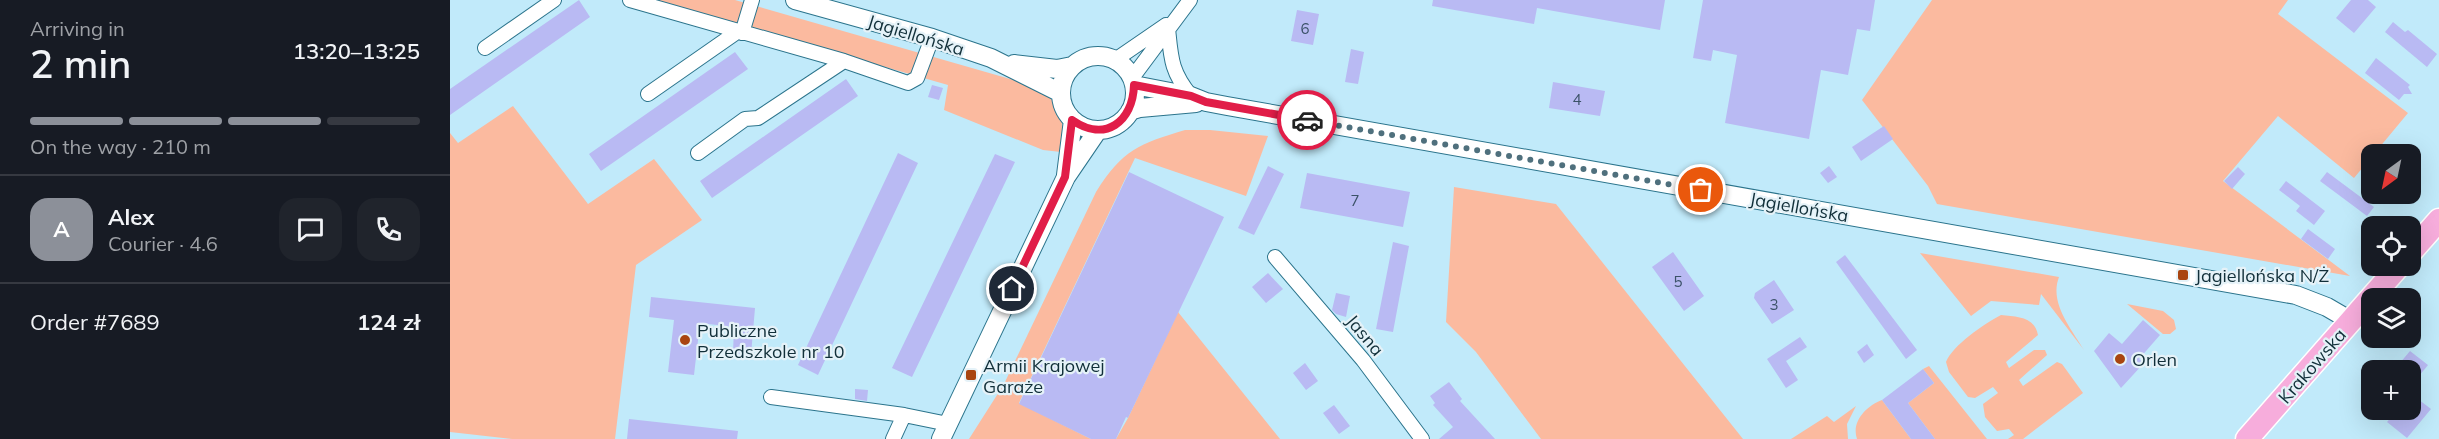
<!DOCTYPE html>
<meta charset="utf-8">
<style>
body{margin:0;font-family:Mulish,sans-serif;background:#20242c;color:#f1f3f6;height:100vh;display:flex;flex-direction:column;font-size:22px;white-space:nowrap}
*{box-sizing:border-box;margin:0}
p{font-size:20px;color:#9ea1a6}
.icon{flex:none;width:33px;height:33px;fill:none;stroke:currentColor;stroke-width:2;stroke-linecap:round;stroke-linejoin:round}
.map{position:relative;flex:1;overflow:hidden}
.side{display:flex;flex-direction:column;background:#171b24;width:450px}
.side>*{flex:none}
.needle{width:39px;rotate:213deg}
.controls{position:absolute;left:1911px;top:144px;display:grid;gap:12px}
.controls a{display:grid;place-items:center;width:60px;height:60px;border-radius:12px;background:#171b24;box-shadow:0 6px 24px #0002;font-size:30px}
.pin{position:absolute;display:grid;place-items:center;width:51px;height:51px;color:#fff;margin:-26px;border:3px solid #fff;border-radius:50%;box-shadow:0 2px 6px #0007}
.courier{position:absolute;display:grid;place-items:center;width:60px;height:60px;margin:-30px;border:4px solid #e11d48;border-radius:50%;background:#fff;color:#222;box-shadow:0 2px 8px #0007}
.summary em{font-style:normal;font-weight:600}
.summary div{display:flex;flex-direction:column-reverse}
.summary{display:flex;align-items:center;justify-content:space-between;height:102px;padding:0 30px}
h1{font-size:39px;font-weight:600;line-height:45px}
.bar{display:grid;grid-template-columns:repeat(4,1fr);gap:9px 6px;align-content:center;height:72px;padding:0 30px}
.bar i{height:8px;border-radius:4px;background:#363941}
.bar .selected{background:#8c9099}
.bar p{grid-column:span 4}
.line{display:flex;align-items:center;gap:15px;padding:0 30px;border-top:2px solid #363941}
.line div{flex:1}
.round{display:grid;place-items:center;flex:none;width:63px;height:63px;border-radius:18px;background:#20242c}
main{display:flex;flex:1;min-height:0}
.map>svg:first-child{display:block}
.green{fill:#fbba9f}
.building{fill:#b9baf3}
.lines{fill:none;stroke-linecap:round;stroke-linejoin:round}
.minor-casing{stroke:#2b748c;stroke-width:16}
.tertiary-casing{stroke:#2b748c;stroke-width:20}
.primary-casing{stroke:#fff;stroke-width:25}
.minor{stroke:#fff;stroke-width:14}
.tertiary{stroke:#fff;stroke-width:18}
.primary{stroke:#f7addc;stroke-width:22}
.done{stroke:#4f707d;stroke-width:6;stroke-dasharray:0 10.8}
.route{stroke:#e11d48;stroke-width:8}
.poi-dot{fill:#a94510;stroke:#e5f2f8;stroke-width:2}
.labels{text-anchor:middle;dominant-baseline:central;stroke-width:4.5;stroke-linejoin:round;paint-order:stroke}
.number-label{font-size:15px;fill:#3b5268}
.street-label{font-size:18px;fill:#112f39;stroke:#e5f2f8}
.poi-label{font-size:18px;fill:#112f39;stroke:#e5f2f8;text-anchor:start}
</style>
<main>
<section class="side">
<div class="summary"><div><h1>2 min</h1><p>Arriving in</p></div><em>13:20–13:25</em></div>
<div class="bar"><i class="selected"></i><i class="selected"></i><i class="selected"></i><i></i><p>On the way · 210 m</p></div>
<div class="line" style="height:108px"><b class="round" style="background:#8c9099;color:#fff">A</b><div><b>Alex</b><p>Courier · 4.6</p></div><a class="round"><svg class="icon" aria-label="chat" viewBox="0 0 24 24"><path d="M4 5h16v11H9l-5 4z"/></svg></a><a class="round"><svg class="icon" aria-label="phone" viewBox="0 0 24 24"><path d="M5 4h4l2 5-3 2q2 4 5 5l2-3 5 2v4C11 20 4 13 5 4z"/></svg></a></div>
<div class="line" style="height:78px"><div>Order #7689</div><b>124 zł</b></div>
</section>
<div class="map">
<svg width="1989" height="439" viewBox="0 0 1989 439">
<rect width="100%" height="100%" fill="#c1eafa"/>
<!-- green -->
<path class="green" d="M 201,0 L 285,0 L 578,84 C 582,86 588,88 591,90 C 610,102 618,133 611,152 L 593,150 L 494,110 L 498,85 Z
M 1482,0 L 1838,0 L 1828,14 L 1958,113 L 1904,178 L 1828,116 L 1773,181 L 1900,276 L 1487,204 L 1478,186 L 1412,100 Z
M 63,106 L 138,204 L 204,159 L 252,220 L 186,265 L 165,439 L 62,439 L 0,432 L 0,133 L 8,143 Z
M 735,130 L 760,130 L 818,136 L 796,196 L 685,158 L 569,403 L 641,439 L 519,439 L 554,384 L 646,192 C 673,149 689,144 735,130 Z
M 1004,187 L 1106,204 L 1293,439 L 1091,439 L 1026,352 L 996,322 Z
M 1470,253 L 1609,277 C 1599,303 1621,328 1634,350 L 1591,294 L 1589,305 L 1541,301 L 1521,316 Z
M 1677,304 L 1713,311 L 1724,320 L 1726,329 L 1720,334 L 1713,334 Z
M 728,312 L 830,439 L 666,439 L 678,418 Z
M 1551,315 C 1567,317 1584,316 1588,335 L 1556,362 L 1559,368 L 1584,350 L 1595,350 L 1597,355 L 1569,380 L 1573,386 L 1607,362 L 1612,364 L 1633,393 L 1573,439 L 1558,439 L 1564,435 L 1559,429 L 1547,431 L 1535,417 L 1533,404 L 1548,393 L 1543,387 L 1525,398 L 1518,397 L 1499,372 L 1496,362 C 1502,346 1535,323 1551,315 Z
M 1479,366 L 1537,439 L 1485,439 L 1458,403 L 1484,383 L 1473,369 Z
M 1432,400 L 1461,439 L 1407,439 C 1401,422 1416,406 1432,400 Z
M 1406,406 L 1397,424 L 1398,439 L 1341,439 L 1377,416 L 1384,422 Z"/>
<!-- building -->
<path class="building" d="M 129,0 L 140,17 L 0,115 L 0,89 Z
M 983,0 L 1215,0 L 1210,30 L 1087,8 L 1084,24 L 982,6 Z
M 1253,0 L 1425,0 L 1420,31 L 1407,29 L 1398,75 L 1371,70 L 1359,139 L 1275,123 L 1287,55 L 1263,50 L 1261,61 L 1243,58 Z
M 1901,0 L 1918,0 L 1926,7 L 1904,33 L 1886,18 Z
M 847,10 L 869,14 L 863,45 L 841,41 Z
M 1943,22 L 1955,32 L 1958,30 L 1987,54 L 1977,67 L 1935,32 Z
M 901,49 L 914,52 L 908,84 L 895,82 Z
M 285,52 L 298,69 L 151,171 L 139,154 Z
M 1926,58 L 1960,85 L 1958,87 L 1962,94 L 1954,94 L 1949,100 L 1915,73 Z
M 396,79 L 408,96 L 262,198 L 250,181 Z
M 1103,82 L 1155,91 L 1150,116 L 1099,108 Z
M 482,85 L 493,88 L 489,100 L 478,97 Z
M 1434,126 L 1443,139 L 1411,161 L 1402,147 Z
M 448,153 L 468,163 L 368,375 L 348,365 Z
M 545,154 L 565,162 L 462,377 L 442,368 Z
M 818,166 L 834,174 L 804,235 L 788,228 Z
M 1379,166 L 1387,177 L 1378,183 L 1370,173 Z
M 1788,167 L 1795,174 L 1782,189 L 1774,181 Z
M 679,172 L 774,217 L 678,418 L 676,417 L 666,439 L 641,439 L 569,404 Z
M 1877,172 L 1924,207 L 1917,216 L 1870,181 Z
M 857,173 L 960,192 L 953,227 L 850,208 Z
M 1836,181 L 1875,211 L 1864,225 L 1846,211 L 1850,206 L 1829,190 Z
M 1858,229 L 1885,249 L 1878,259 L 1851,239 Z
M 943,242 L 959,246 L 943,332 L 926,329 Z
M 1223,252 L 1254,296 L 1234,311 L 1202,267 Z
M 1395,255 L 1467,350 L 1456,359 L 1386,262 Z
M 818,273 L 833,289 L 816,303 L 802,287 Z
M 1324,280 L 1344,310 L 1322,324 L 1304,298 L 1305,293 Z
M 886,293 L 900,296 L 896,317 L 886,314 L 882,310 Z
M 201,297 L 305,308 L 301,355 L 283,353 L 284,327 L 250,323 L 244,375 L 218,372 L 224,320 L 199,317 Z
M 1693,320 L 1710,335 L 1689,359 L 1694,363 L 1671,388 L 1644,351 L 1659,333 L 1672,344 Z
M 1350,337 L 1357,347 L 1336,361 L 1348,380 L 1336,388 L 1317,359 Z
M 1417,344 L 1424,355 L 1414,363 L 1407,352 Z
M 1960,351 L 1978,365 L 1960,387 L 1960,370 L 1944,370 Z
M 855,363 L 868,381 L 856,390 L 843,373 Z
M 1473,369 L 1484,383 L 1458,403 L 1485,439 L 1461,439 L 1432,400 Z
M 999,382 L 1012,399 L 1010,401 L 1045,439 L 989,439 L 1003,427 L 983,405 L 985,403 L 980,396 Z
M 405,389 L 418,390 L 417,401 L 405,399 Z
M 1960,393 L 1981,409 L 1957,438 L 1937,422 L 1948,410 L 1960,410 Z
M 884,405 L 900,426 L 889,434 L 873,413 Z
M 179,419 L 288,431 L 287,439 L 177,439 Z"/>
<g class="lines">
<defs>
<path id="minor" d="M 180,0 L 394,61 L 458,83 L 467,78 L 482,38
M 718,28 C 721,58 721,72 741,96
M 292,33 L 302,0
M 35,48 L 104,0
M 665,60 L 716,25
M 682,78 L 740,0
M 198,94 L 287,32
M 248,153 L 295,119 L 308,118 L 394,61
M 825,257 L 913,360 L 972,439
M 321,397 L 454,415
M 443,439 L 454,415 L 498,424"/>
<path id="tertiary" d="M 345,0 L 482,38 L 541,58 L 611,93
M611 93a37 37 0 1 1 74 0a37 37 0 1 1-74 0Z
M 564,64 L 607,69 L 622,66
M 684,85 L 741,96 L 756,102 L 777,106 L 1846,295 L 1877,307 L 1901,321
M 680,111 L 690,108 L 746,103
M 616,175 L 623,120
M 491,439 L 616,177 L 648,130"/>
<path id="primary" d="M 1960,253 L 1989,220
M 1797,439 L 1949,266"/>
</defs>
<!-- minor casing -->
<use href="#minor" class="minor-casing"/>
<!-- tertiary casing -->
<use href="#tertiary" class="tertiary-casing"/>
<!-- primary casing -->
<use href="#primary" class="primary-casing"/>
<!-- minor -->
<use href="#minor" class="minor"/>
<!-- tertiary -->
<use href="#tertiary" class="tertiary"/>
<!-- primary -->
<use href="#primary" class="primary"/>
</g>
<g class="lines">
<!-- done -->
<path class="done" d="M 857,120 L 1251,190"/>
<!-- route -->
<path class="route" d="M 562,289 L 615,177 L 622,120 C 655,143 683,122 684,85 L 741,96 L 756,102 L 857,120"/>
</g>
<!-- markers -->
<g class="poi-dot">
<rect x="1727" y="269" width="12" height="12" rx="3"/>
<circle cx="235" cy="340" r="6"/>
<circle cx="1670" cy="359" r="6"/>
<rect x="515" y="369" width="12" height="12" rx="3"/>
</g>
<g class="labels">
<!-- number labels -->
<g class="number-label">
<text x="855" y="28">6</text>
<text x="1127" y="99">4</text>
<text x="905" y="200">7</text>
<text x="1228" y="281">5</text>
<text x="1324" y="304">3</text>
</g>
<!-- street labels -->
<g class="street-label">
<text transform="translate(466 35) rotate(17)">Jagiellońska</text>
<text transform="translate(1349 207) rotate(10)">Jagiellońska</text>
<text transform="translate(915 335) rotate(50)">Jasna</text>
<text transform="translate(1862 366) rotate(-49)">Krakowska</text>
</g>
<!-- poi labels -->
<g class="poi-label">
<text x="1745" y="275">Jagiellońska N/Ż</text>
<text x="247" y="330">Publiczne<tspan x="247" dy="21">Przedszkole nr 10</tspan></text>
<text x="1682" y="359">Orlen</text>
<text x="533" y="365">Armii Krajowej<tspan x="533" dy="21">Garaże</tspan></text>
</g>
</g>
</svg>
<div class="controls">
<a><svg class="needle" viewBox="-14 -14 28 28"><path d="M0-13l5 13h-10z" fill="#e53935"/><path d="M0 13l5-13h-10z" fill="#9ea1a6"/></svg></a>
<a><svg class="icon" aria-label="locate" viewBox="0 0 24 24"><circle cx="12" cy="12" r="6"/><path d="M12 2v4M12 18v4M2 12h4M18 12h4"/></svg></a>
<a><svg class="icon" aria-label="layers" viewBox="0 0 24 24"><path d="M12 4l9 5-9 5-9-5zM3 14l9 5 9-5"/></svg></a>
<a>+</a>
</div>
<div class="pin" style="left:1251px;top:190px;background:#ea580c"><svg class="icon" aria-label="bag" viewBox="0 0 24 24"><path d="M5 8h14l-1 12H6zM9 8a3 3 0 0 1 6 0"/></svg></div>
<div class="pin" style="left:562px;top:289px;background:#1f2937"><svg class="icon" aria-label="home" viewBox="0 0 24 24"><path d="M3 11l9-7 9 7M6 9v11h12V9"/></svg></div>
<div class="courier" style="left:857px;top:120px"><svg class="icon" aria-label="car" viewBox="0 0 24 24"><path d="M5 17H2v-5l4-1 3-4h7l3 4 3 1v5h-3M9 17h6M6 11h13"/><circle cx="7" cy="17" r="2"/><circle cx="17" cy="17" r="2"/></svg></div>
</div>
</main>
